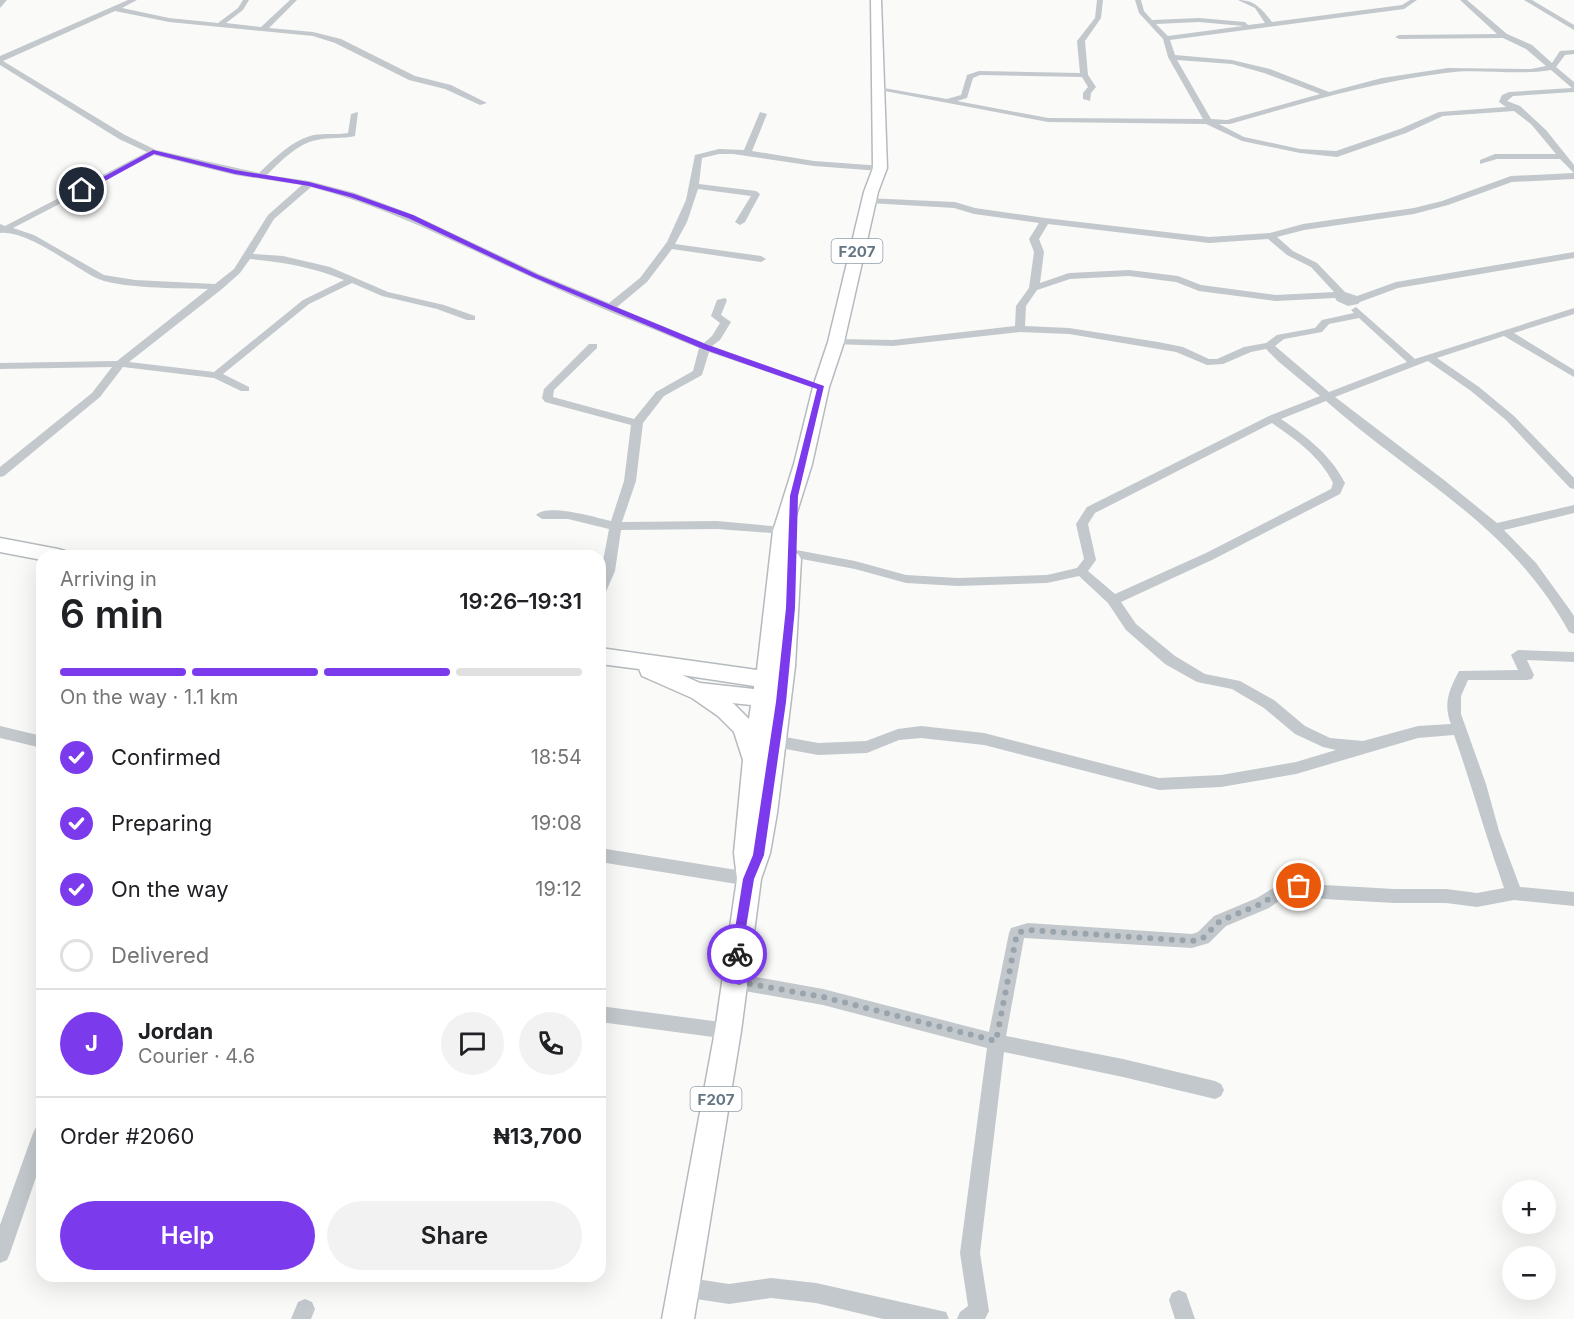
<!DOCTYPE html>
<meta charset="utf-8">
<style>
body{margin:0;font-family:Inter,sans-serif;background:#f2f2f2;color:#202124;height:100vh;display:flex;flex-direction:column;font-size:22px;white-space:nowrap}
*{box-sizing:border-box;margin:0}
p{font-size:20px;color:#757577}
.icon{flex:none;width:33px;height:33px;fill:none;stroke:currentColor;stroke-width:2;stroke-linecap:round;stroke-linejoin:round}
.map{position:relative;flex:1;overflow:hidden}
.details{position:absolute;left:36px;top:550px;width:570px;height:732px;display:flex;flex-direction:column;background:#fff;border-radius:18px;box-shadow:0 6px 24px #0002}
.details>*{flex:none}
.fabs{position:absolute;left:1502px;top:1180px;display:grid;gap:12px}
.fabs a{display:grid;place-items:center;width:54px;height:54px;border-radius:50%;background:#fff;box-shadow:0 6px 24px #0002;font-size:30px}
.pin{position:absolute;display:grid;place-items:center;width:51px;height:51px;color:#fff;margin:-26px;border:3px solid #fff;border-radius:50%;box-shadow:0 2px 6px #0007}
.courier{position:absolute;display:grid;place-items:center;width:60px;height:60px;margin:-30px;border:4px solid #7c3aed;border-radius:50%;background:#fff;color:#222;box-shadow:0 2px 8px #0007}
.headline em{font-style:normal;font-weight:600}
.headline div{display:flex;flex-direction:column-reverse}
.headline{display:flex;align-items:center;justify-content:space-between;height:102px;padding:0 24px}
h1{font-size:39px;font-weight:600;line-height:45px}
.bar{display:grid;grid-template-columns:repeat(4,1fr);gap:9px 6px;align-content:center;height:72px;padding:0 24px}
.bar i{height:8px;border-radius:4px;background:#e0e0e0}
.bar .selected{background:#7c3aed}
.bar p{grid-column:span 4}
.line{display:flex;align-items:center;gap:15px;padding:0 24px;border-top:2px solid #e0e0e0}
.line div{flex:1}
.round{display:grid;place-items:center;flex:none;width:63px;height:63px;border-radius:32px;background:#f2f2f2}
ol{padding:0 24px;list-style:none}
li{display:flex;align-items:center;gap:18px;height:66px}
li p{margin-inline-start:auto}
li .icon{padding:6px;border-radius:50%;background:#7c3aed;color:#fff;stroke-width:4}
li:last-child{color:#757577}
li i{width:33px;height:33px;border:3px solid #e0e0e0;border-radius:50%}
.cta{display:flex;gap:12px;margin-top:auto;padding:12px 24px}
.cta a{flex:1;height:69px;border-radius:36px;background:#7c3aed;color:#fff;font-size:24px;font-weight:600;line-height:69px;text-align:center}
.cta a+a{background:#f2f2f2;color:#202124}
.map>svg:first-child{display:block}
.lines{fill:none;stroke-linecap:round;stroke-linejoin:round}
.primary-casing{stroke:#b5babe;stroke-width:3}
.minor{fill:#c3c8cc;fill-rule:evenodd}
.tertiary{fill:#c3c8cc;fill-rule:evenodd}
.primary{fill:#fff;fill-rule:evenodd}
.route{fill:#7c3aed}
.done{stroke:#99a4ac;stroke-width:6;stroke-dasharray:0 10.8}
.labels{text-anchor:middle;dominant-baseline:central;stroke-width:6;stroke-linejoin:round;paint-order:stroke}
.shield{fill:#fff;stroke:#939fa8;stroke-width:1.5}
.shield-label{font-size:15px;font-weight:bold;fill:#657683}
</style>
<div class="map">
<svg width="1574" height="1319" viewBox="0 0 1574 1319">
<rect width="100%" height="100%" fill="#fafaf8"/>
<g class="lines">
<defs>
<path id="primary" d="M 871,0 L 881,0 L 887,168 L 878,192 L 844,342 L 829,387 L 812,464 L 791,531 L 788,553 L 798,554 L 801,559 L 795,666 L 777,813 L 770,853 L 761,879 L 741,1031 L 694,1319 L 662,1319 L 715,1031 L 737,879 L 734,853 L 743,760 L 734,732 L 718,716 L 692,698 L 642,676 L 639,669 L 600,664 L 600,648 L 757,670 L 773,531 L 794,464 L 813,387 L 828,342 L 864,192 L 873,168 ZM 682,675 L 754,686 L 754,689 L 700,683 ZM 732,703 L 751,705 L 749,719 L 734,704 Z
M 0,538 L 58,549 L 65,551 L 68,556 L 42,556 L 42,560 L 0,552 Z"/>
</defs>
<!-- primary casing -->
<use href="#primary" class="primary-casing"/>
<!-- minor -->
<path class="minor" d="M 128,0 L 137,0 L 122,8 L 169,18 L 218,23 L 238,8 L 243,0 L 249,0 L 243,10 L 226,23 L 261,27 L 290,0 L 297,0 L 269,28 L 313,32 L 341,39 L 415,76 L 451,85 L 487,103 L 480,105 L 445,89 L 409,80 L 335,43 L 313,36 L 169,22 L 115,11 L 3,61 L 125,135 L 156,150 L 259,173 C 275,158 292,140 314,135 C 325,133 337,135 348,133 L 351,114 L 358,112 L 355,136 C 342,139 330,137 317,140 C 298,143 281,161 267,175 L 309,181 L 355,193 L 414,215 L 539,274 L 609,303 L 640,278 L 667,242 L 686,200 L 695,155 L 719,149 L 744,150 L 760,112 L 767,114 L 752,151 L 814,161 L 883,166 L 884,168 L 880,171 L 814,166 L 733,154 L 719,154 L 702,158 L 699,184 L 756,191 L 760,194 L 745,222 L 740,225 L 735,222 L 751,196 L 698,189 L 687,222 L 675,244 L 761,256 L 766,259 L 761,262 L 672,249 L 647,282 L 617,307 L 704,343 L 712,336 L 720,323 L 711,316 L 717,300 L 725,298 L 727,300 L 721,315 L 731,322 L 720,340 L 712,346 L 826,387 L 821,390 L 817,389 L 709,352 L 702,375 L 664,396 L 643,423 L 636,481 L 622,522 L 717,521 L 782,527 L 788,531 L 786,534 L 717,529 L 621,530 L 615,571 L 605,594 L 600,596 L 600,577 L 609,529 L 568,519 L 542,519 L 536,515 C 548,503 594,517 611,521 L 624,481 L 631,425 L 545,402 L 542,398 L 544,389 L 589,344 L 597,344 L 597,348 L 554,390 L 553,397 L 634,419 L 656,392 L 693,371 L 699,348 C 643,325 586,303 531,277 C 458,244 388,207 311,187 L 274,219 L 253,254 L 283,256 L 330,267 L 388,292 L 444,305 L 475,316 L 475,320 L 467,320 L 437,309 L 382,296 L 352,283 L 309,304 L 223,374 L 249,387 L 249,391 L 241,391 L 214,378 L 123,367 L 100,397 L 4,476 L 0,477 L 0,467 L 92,393 L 112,367 L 0,369 L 0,363 L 117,361 L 208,289 C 181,288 116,289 94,277 C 70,264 26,230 0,233 L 0,224 L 5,226 L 147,152 L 119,139 L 0,65 L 0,56 ZM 154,155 L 235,175 L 302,185 L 268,215 L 234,269 L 215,284 L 135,280 L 104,275 L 34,235 L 13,228 ZM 250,259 C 283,262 313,267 344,280 L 303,300 L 214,372 L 129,362 L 222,289 L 240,273 Z
M 1097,0 L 1103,0 L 1101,18 L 1085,41 L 1088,75 L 1096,87 L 1091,93 L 1090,101 L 1083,99 L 1083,93 L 1088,87 L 1082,77 L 980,75 L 973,78 L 967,98 L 957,101 L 1048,118 L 1203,119 L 1168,57 L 1163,39 L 1139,13 L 1135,0 L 1141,0 L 1144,11 L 1152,20 L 1199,18 L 1245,22 L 1248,25 L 1265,23 L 1255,8 L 1238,0 C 1255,0 1262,9 1272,22 L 1402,5 L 1410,0 L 1417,0 L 1404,9 L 1170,40 L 1175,55 L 1232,60 L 1270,69 L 1329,92 L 1382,78 L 1448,68 L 1531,69 L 1546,66 L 1526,49 L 1503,38 L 1399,39 L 1395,37 L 1399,35 L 1497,34 L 1460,0 L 1467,0 L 1507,34 L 1532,45 L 1552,63 L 1560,51 L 1574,50 L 1574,54 L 1565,55 L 1556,67 L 1574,82 L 1574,92 L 1513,96 L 1507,101 L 1520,106 L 1546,130 L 1574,165 L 1574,179 L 1512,182 L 1448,205 L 1414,214 L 1304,230 L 1277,237 L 1293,251 L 1317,263 L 1345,292 L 1357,296 L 1396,282 L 1574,252 L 1574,258 L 1398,288 L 1360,302 L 1358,304 L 1348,306 L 1337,301 L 1335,298 L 1276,301 L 1199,291 L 1176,282 L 1129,276 L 1070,279 L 1037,290 L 1026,306 L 1025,326 L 1069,328 L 1158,342 L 1183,347 L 1209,359 L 1217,359 L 1244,347 L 1266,343 L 1277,335 L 1315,328 L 1322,320 L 1354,313 L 1351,310 L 1356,307 L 1415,359 L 1574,308 L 1574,314 L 1514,333 L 1574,370 L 1574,377 L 1504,336 L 1437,358 L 1479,387 L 1514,416 L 1574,478 L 1574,489 L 1570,488 L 1506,420 L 1471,391 L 1428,361 L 1335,397 L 1444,480 L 1497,523 L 1574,505 L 1574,513 L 1504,530 L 1536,563 L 1570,610 L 1574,616 L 1574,634 L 1569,632 C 1511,525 1414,479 1326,401 L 1281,419 C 1307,437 1330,454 1345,483 L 1340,494 L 1214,559 L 1121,602 L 1136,624 L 1175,656 L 1205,674 L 1240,681 L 1274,700 L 1305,726 L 1330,738 L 1363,741 L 1418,726 L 1451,724 C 1443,704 1449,690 1459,671 L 1518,670 L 1511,655 L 1518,650 L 1574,652 L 1574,662 L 1527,660 L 1534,675 L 1532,679 L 1527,680 L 1468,680 L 1461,696 L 1461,714 L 1486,784 L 1499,831 L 1520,887 L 1574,892 L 1574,906 L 1514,900 L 1477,907 L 1446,903 L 1394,903 L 1324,899 L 1293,891 L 1269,908 L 1226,926 L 1209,943 L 1192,948 L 1024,938 L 1006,1036 L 1123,1059 L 1215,1081 L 1221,1084 L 1224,1090 L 1221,1096 L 1215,1099 L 1123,1077 L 1004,1052 L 980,1253 L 989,1311 L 985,1319 L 957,1319 L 960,1312 L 968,1306 L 960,1253 L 987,1048 L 823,1005 L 734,989 L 728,986 L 726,981 L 728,976 L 734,973 L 823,989 L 989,1032 L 1009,933 L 1011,928 L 1028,923 L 1192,934 L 1198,932 L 1214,916 L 1257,898 L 1291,877 L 1324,885 L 1394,889 L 1446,889 L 1477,893 L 1504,888 C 1486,837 1472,786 1454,735 L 1418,738 L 1296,774 L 1221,787 L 1159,790 L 984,745 L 921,738 L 899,740 L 867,753 L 818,755 L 775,747 L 770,745 L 768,741 L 770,737 L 775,735 L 818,743 L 866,741 L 898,729 L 921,726 L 984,733 L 1159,778 L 1221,775 L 1296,762 L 1336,750 L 1323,747 L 1295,734 L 1264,708 L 1232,689 L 1197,682 L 1165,664 L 1126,630 L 1108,603 L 1079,576 L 1047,583 L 958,586 L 906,583 L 855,569 L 791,557 L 785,553 L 791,549 L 855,561 L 906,575 L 958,578 L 1047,575 L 1077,568 L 1084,559 L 1076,524 L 1087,507 L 1269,416 L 1320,396 L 1279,362 L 1266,349 L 1251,352 L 1223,364 L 1207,365 L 1176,352 L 1069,334 L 1020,332 L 893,346 L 832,344 L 831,342 L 836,339 L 893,340 L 1015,326 L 1016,306 L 1029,288 L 1034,252 L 1029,239 L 1039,223 L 974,214 L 954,208 L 869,203 L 865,200 L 866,198 L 955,202 L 975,208 L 1045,218 L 1209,237 L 1270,233 L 1303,224 L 1414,208 L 1442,201 L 1511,176 L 1574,173 L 1560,159 L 1497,159 L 1480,164 L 1480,160 L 1495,154 L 1556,154 L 1531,124 L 1514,111 L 1443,116 L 1406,133 L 1337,157 L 1300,153 L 1242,141 L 1206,124 L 1048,122 L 874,89 L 878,87 L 947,99 L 961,95 L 967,75 L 979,71 L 1080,73 L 1077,41 L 1095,18 ZM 1199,22 L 1243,26 L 1168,36 L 1156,24 ZM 1177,60 L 1232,64 L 1264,73 L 1320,94 L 1227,120 L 1211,119 ZM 1551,70 L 1572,88 L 1509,92 L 1502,95 L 1499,102 L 1506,107 L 1439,112 L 1400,129 L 1336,151 L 1300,149 L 1244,137 L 1219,124 L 1230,124 C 1301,104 1371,82 1445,73 C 1480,68 1515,76 1551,70 ZM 1048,224 L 1209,243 L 1268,239 L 1287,255 L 1311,267 L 1334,292 L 1276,295 L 1201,285 L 1178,276 L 1129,270 L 1069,273 L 1040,283 L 1044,252 L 1039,239 ZM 1359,318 L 1407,362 L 1329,392 L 1275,346 L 1284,339 L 1322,332 L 1329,324 ZM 1272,423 C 1296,440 1320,456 1333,483 L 1331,489 L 1206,553 L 1115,594 L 1088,571 L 1096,560 L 1088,524 L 1095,513 Z
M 1524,0 L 1532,0 L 1574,25 L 1574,30 Z
M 0,726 L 42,736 L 42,748 L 0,738 Z
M 600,848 L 749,872 L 755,874 L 757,879 L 755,884 L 749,886 L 600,862 Z
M 600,1006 L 728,1023 L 734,1025 L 737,1031 L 734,1037 L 728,1039 L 600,1022 Z
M 42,1124 L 42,1160 L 10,1253 L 7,1260 L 0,1263 L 0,1225 L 33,1133 L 36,1127 Z
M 683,1277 L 729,1284 L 771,1278 L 816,1283 L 946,1312 L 949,1319 L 883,1319 L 816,1303 L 771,1298 L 729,1304 L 683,1297 L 676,1294 L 673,1287 L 676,1280 Z
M 1179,1290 L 1186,1293 L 1195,1319 L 1175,1319 L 1169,1300 L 1172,1293 Z
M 305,1299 L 312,1302 L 315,1309 L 311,1319 L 291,1319 L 298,1302 Z"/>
<!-- tertiary -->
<path class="tertiary" d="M 0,0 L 7,0 L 0,8 Z"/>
<!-- primary -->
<use href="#primary" class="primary"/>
</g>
<!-- route -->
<path class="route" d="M 153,150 L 235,170 L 309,182 L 354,194 L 413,215 L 538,275 L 708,345 L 824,386 L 798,496 L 795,608 L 786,702 L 764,855 L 754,879 L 741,958 L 733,958 L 731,954 L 743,879 L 753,855 L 776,702 L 786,608 L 790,496 L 817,389 L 703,349 L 533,277 L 408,218 L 350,197 L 309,186 L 235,174 L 154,154 L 85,192 L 79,190 Z"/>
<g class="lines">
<!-- done -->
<path class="done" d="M 737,954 L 734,981 L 823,997 L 996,1041 L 1017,933 L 1028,930 L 1192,941 L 1203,938 L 1220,921 L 1263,903 L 1291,884 L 1299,886"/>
</g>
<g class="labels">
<!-- shield labels -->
<g class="shield">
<rect x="831.5" y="239" width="51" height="24" rx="4.5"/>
<rect x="690.5" y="1087" width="51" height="24" rx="4.5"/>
</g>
<g class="shield-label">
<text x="857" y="251">F207</text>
<text x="716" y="1099">F207</text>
</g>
</g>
</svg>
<div class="fabs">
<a>+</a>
<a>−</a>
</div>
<div class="pin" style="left:1299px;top:886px;background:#ea580c"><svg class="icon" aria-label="bag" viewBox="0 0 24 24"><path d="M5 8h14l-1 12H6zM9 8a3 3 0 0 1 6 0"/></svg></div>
<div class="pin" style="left:82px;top:190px;background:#1f2937"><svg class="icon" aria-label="home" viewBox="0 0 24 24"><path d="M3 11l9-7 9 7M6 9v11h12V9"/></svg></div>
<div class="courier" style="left:737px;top:954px"><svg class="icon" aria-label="bike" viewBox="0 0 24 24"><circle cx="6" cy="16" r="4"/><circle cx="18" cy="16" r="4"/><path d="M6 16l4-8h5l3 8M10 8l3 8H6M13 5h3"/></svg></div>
<section class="details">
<div class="headline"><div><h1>6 min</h1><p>Arriving in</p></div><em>19:26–19:31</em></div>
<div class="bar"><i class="selected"></i><i class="selected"></i><i class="selected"></i><i></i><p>On the way · 1.1 km</p></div>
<ol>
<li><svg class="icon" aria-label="check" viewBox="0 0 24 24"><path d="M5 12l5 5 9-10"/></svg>Confirmed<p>18:54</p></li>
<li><svg class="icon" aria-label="check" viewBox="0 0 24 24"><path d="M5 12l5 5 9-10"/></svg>Preparing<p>19:08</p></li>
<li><svg class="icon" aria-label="check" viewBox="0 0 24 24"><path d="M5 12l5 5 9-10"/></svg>On the way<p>19:12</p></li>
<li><i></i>Delivered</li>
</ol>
<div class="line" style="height:108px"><b class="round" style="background:#7c3aed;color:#fff">J</b><div><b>Jordan</b><p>Courier · 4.6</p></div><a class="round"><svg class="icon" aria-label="chat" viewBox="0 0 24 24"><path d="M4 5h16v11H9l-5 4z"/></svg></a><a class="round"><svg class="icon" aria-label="phone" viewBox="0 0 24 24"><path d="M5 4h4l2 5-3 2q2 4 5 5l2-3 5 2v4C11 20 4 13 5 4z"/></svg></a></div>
<div class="line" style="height:78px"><div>Order #2060</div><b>₦13,700</b></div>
<div class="cta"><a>Help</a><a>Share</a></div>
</section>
</div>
